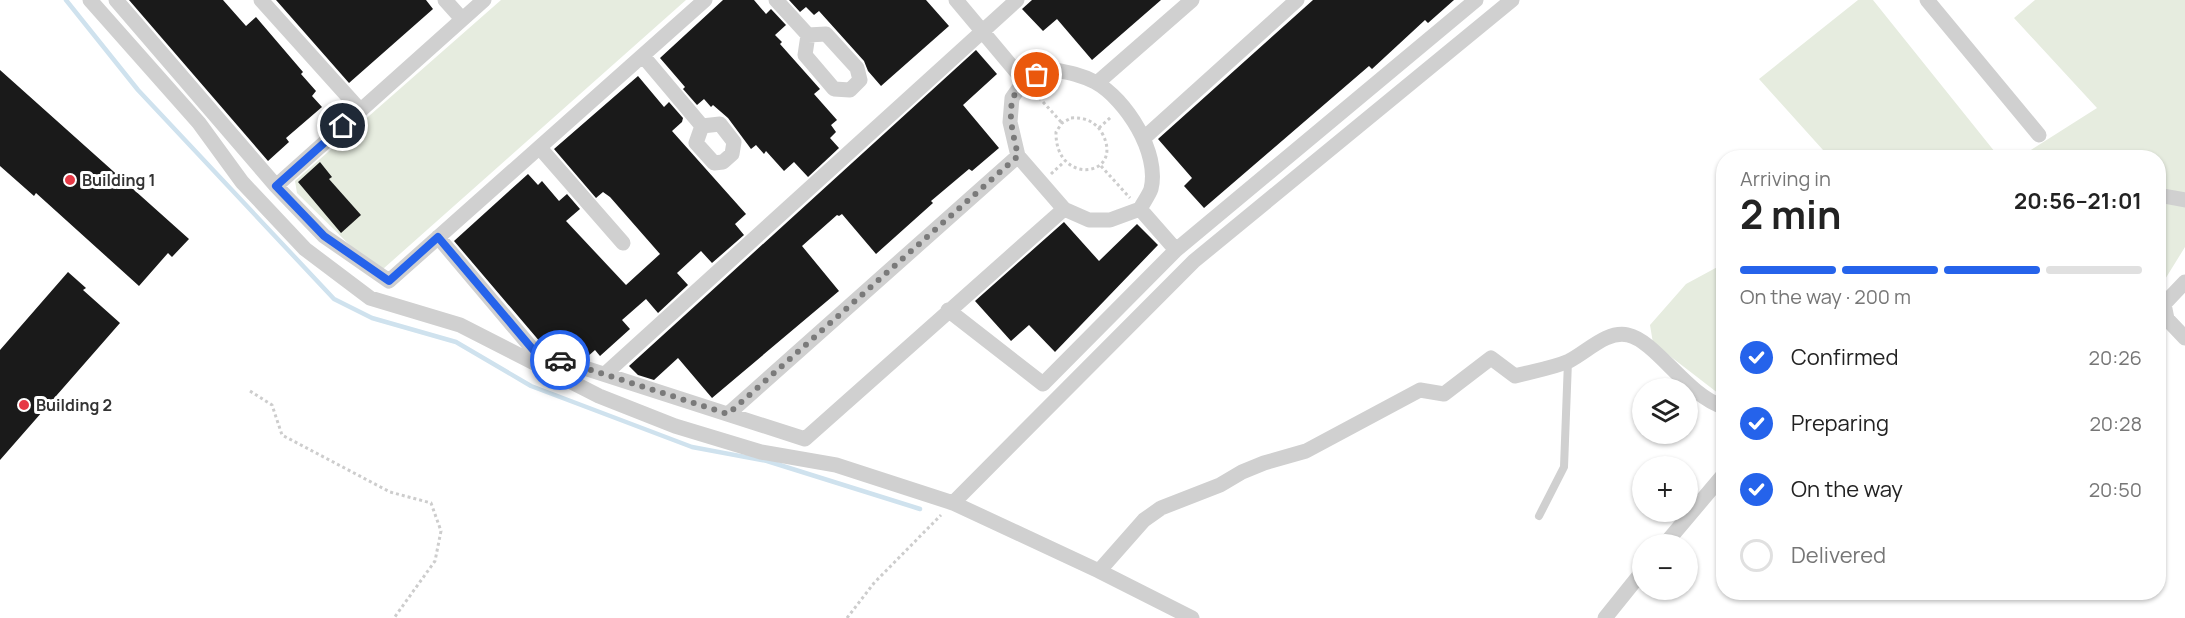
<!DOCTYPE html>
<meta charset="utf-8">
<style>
body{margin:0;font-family:Manrope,sans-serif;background:#f2f2f2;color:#222;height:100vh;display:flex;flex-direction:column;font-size:22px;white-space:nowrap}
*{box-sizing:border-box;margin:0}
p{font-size:20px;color:#767676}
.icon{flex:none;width:33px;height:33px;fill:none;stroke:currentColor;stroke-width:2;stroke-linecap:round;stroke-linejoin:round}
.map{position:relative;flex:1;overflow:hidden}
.details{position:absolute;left:1716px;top:150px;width:450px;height:450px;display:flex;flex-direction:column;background:#fff;border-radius:24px;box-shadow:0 2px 4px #0004}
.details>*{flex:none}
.tools{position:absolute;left:1632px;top:378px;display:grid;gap:12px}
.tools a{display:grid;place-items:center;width:66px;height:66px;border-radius:50%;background:#fff;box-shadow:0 2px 4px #0004;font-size:30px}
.pin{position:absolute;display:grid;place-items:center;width:51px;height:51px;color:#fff;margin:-26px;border:3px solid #fff;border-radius:50%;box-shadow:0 2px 6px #0007}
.courier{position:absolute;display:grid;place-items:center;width:60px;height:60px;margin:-30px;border:4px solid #2563eb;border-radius:50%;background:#fff;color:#222;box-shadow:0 2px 8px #0007}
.summary em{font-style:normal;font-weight:700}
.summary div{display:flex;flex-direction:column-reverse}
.summary{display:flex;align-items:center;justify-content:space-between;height:102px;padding:0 24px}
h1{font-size:39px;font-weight:700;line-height:45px}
.bar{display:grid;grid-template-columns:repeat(4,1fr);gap:9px 6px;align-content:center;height:72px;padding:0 24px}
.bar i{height:8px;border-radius:4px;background:#e0e0e0}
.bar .active{background:#2563eb}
.bar p{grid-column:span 4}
ol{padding:0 24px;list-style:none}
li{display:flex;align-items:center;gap:18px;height:66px}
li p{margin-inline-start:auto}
li .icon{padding:6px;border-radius:50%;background:#2563eb;color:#fff;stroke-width:4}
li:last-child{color:#767676}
li i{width:33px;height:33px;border:3px solid #e0e0e0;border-radius:50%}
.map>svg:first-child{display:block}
.green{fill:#e6ecdf}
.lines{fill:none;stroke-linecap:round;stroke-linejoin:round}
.stream{stroke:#cfe2ee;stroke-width:4.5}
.building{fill:#1a1a1a}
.path{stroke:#cdcdcd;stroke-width:3;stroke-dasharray:3 3;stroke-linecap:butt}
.lane{stroke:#d0d0d0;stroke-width:8}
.street{stroke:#d0d0d0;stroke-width:15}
.done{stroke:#7a7a7a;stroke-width:6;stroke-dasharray:0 10.8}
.route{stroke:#2563eb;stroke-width:8}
.poi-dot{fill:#e63946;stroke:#fff;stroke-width:2}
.labels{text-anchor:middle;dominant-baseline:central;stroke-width:6;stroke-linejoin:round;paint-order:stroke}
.poi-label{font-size:16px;font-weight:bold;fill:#333;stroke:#fff;text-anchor:start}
</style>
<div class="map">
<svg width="2185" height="618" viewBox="0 0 2185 618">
<rect width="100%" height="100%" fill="#fff"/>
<!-- green -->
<path class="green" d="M 501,0 L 686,0 L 383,269 L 372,267 L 297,193 L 295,181 Z
M 1858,0 L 1873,0 L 1999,157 L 1818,157 L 1823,150 L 1759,79 Z
M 2035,0 L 2185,0 L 2185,247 L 2159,289 L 2158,158 L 2020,157 L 2097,108 L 2014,18 Z
M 1723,264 L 1723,397 L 1653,343 L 1650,325 L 1686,284 Z"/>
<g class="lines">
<!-- stream -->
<path class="stream" d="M 66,0 L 138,90 L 334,299 L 372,318 L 456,342 L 531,386 L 692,447 L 767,461 L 920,509"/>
</g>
<!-- building -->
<path class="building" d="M 129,0 L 223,0 L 246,26 L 256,17 L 303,72 L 301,74 L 316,91 L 312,96 L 322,107 L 286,138 L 289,142 L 268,161 Z
M 276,0 L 426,0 L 433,9 L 349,83 Z
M 723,0 L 754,0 L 766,14 L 771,9 L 786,25 L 775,35 L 782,42 L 780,44 L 820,89 L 814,94 L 837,120 L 831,125 L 836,132 L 830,138 L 839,148 L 808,177 L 794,162 L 784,171 L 766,151 L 764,154 L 756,145 L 751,149 L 728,118 L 713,105 L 711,107 L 704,99 L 697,105 L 683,89 L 685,87 L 660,58 Z
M 789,0 L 926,0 L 949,26 L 881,86 L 868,71 L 864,61 L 819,11 L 814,15 L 806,7 L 800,12 Z
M 1032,0 L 1161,0 L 1092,60 L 1057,19 L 1043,31 L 1022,9 Z
M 1313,0 L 1454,0 L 1428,23 L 1425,20 L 1372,69 L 1369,66 L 1204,208 L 1184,186 L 1192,178 L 1158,139 Z
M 976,50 L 997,74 L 963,105 L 999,148 L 972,171 L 969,169 L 931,201 L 933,203 L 876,254 L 842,214 L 839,216 L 837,215 L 802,246 L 839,291 L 712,398 L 678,358 L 654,380 L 638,375 L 629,366 Z
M 0,70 L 189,239 L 172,257 L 168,253 L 139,286 L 36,193 L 34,196 L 0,166 Z
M 638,76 L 664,107 L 669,102 L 683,118 L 682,122 L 672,131 L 746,214 L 735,224 L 744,235 L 712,263 L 701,251 L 677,273 L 688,285 L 658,313 L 646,299 L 622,320 L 630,329 L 600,356 L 595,350 L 586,358 L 565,336 L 553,346 L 546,339 L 541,343 L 454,241 L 528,174 L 538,185 L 542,181 L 559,201 L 567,194 L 580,209 L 566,221 L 626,285 L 660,254 L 610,197 L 603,192 L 596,198 L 554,149 Z
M 320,162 L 332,177 L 329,179 L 361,215 L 341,233 L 298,182 Z
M 1064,222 L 1099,261 L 1137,224 L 1158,245 L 1055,352 L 1029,325 L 1011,341 L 975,301 Z
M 68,272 L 86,288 L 83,290 L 120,323 L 0,460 L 0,350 Z"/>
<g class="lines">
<!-- path -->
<path class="path" d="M 1035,93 L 1062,123
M 1071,118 C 1084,117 1095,121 1102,133 C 1126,177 1055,187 1056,132 L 1062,123 Z
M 1099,128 L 1111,117
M 1101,166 L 1130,198
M 1051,174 L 1065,161
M 250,391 L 272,405 L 282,435 L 390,492 L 431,503 L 441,531 L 435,561 L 394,618
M 847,618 L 874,583 L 941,515"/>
<!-- lane -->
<path class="lane" d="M 1539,516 L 1564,467 L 1568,361"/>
<!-- street -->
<path class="street" d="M 90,0 L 199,123 L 242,182 L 305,249 L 370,298 L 460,325 L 599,396 L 675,426 L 761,452 L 836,465 L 953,503 L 1099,571 L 1192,618
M 116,0 L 276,186 L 324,236 L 389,281 L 705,0
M 261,0 L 360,110
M 445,0 L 462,19
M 776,0 L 808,35
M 956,0 L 1024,81
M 1927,0 L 2039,135
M 826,34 L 857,68 L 860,80 L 850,90 L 834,89 L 805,55 L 808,35 Z
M 643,56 L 702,126 L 720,124 L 734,142 L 732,154 L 723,162 L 714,163 L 696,143 L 702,126
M 1050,69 C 1066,72 1080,74 1095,82 C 1126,99 1160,153 1151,189 C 1149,195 1143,203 1140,209 L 1110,220 L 1089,220 L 1064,209 L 1018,156 L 1010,122 L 1012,98 L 1024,81 Z
M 1097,83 L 1192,0
M 1144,138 L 1297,0
M 540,148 L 623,243
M 276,186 L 484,0
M 2158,195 L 2185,200
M 1140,209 L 1176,250 L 1476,0
M 438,237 L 535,352 L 805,439 L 1064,209
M 2185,282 L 2164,304 L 2167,319 L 2185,338
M 948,310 L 1043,384 L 1176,250
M 605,374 L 1017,0
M 728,414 L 1018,156
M 953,503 L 1194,261 L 1512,0
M 1665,544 L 1724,474
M 1099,571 L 1144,520 L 1161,508 L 1220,485 L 1242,472 L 1264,463 L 1306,451 L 1420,390 L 1444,394 L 1491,358 L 1515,376 C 1533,371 1553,368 1569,361 C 1587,352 1607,330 1628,335 C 1656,341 1687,396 1724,407
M 1605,618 L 1642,572"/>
</g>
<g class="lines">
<!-- done -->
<path class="done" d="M 560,360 L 728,414 L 1018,156 C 1011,124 1000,91 1037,75"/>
<!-- route -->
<path class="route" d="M 343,126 L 276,186 L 324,236 L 389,281 L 438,237 L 535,352 L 560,360"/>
</g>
<!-- markers -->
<g class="poi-dot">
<circle cx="70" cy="180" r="6"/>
<circle cx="24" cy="405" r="6"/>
</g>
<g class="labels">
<!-- poi labels -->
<g class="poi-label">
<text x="82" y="180">Building 1</text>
<text x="36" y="405">Building 2</text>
</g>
</g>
</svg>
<div class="tools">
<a><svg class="icon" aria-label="layers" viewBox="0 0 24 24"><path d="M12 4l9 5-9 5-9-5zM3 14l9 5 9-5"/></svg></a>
<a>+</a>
<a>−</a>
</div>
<div class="pin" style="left:1037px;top:75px;background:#ea580c"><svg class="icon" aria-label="bag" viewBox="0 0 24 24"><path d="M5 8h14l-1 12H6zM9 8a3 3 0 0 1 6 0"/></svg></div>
<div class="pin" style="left:343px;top:126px;background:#1f2937"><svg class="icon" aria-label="home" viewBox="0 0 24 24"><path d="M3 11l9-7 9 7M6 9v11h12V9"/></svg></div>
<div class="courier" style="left:560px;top:360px"><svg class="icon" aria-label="car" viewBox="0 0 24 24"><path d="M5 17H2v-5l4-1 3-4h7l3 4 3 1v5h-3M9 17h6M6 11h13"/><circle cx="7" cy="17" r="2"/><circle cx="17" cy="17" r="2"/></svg></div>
<section class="details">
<div class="summary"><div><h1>2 min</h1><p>Arriving in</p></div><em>20:56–21:01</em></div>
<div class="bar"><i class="active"></i><i class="active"></i><i class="active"></i><i></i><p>On the way · 200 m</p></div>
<ol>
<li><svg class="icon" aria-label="check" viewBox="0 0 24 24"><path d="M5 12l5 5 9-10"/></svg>Confirmed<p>20:26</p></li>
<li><svg class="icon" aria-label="check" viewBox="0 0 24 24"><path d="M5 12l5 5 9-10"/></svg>Preparing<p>20:28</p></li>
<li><svg class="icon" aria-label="check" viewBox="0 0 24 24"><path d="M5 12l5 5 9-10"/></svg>On the way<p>20:50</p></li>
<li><i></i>Delivered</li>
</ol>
</section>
</div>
